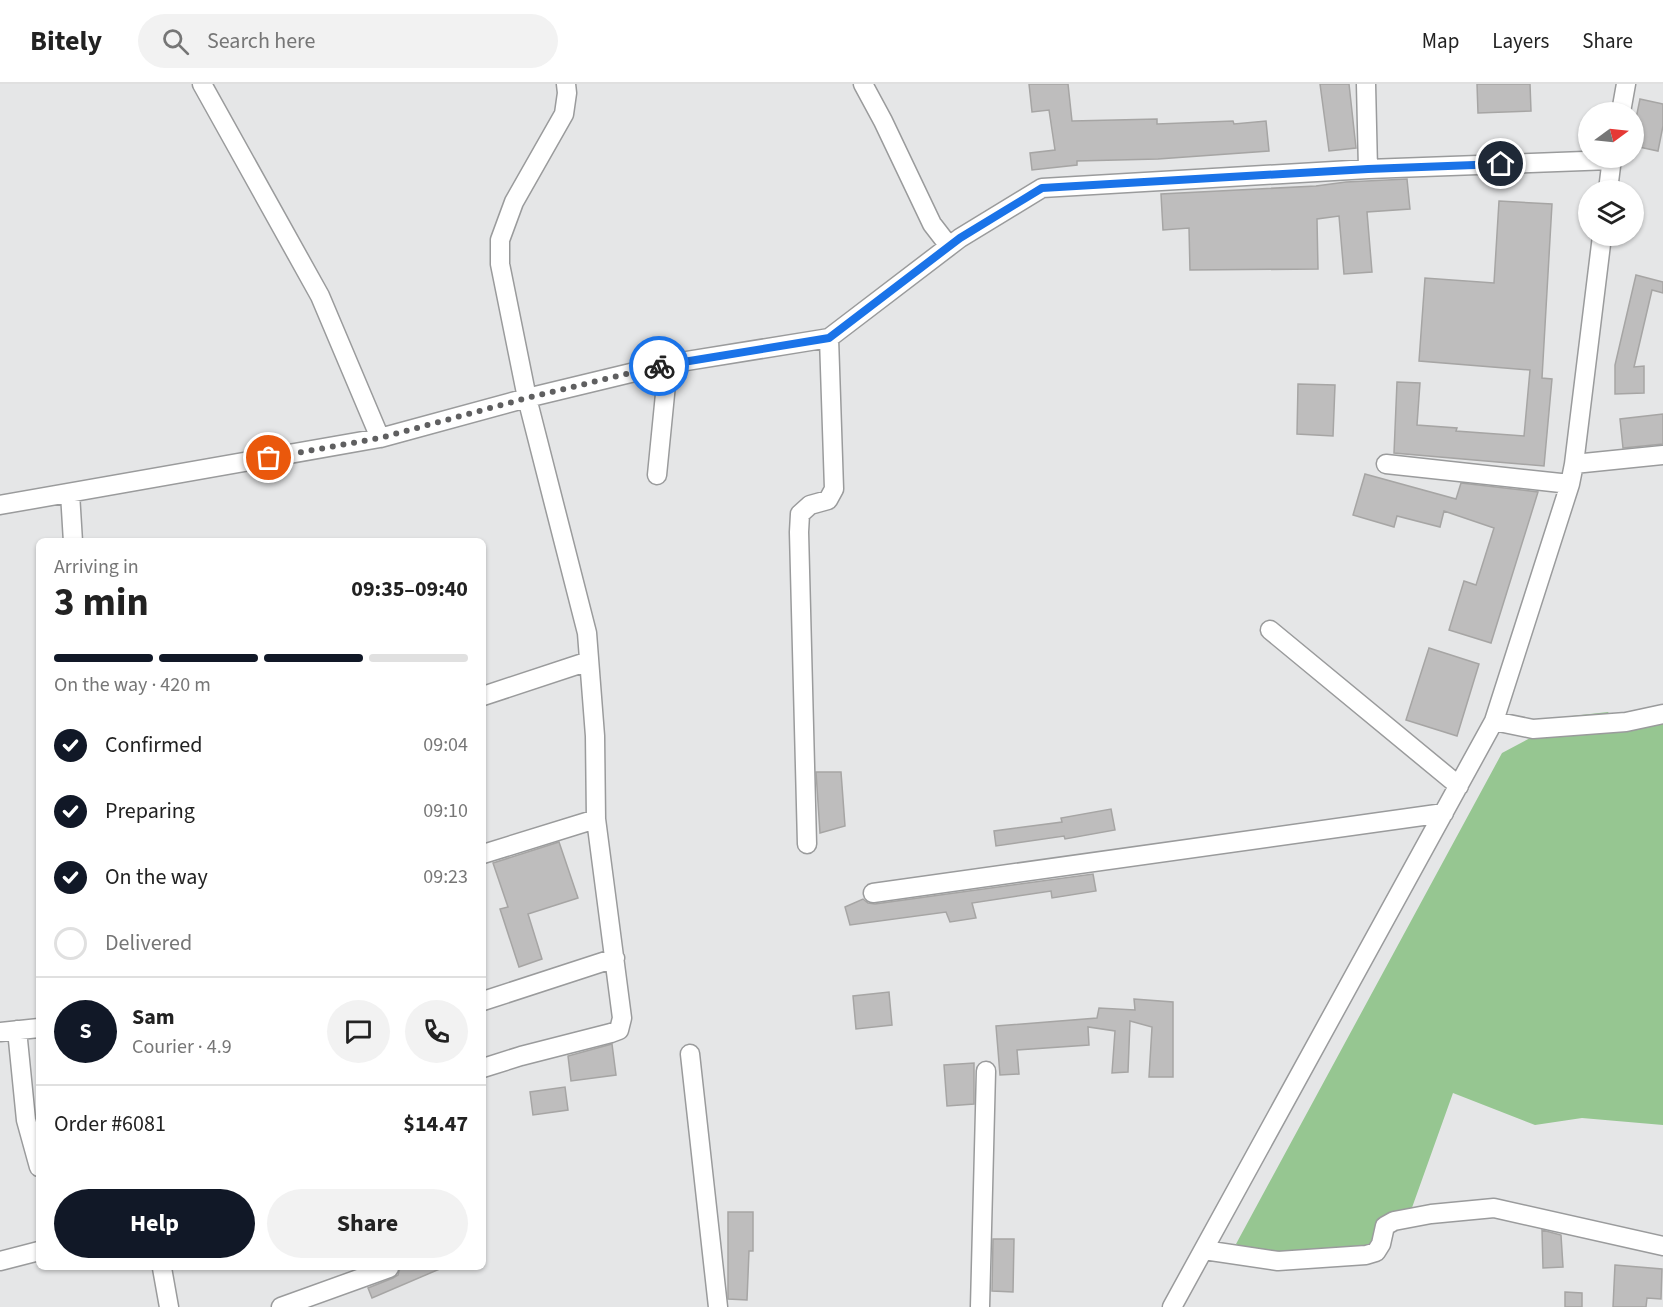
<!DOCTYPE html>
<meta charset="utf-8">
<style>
body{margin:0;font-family:"Source Sans 3",sans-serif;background:#f2f2f2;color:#222;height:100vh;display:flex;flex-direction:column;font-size:22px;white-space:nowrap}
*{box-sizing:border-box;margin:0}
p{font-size:20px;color:#767676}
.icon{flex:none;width:33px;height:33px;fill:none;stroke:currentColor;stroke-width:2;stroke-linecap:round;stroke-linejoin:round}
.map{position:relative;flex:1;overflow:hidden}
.sheet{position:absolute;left:36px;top:454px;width:450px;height:732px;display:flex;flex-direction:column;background:#fff;border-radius:9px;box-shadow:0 2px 4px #0004}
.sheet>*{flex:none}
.needle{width:39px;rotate:75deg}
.tools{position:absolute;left:1578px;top:18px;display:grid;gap:12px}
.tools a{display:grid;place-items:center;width:66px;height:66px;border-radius:50%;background:#fff;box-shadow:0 2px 4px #0004;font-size:30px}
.pin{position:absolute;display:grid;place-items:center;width:51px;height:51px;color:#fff;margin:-26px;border:3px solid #fff;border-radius:50%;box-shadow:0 2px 6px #0007}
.courier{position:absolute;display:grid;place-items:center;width:60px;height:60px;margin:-30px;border:4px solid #1a73e8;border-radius:50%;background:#fff;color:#222;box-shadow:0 2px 8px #0007}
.head em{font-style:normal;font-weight:700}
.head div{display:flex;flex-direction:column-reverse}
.head{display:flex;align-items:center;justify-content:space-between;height:102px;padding:0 18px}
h1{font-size:39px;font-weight:700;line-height:45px}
.bar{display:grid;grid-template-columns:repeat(4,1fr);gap:9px 6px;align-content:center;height:72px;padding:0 18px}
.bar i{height:8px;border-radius:4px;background:#e0e0e0}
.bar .current{background:#111827}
.bar p{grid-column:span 4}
.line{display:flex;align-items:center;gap:15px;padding:0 18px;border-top:2px solid #e0e0e0}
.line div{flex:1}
.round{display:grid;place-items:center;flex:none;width:63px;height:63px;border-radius:32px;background:#f2f2f2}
ol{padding:0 18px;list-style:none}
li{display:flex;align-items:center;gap:18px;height:66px}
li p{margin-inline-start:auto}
li .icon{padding:6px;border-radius:50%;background:#111827;color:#fff;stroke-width:4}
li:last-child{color:#767676}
li i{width:33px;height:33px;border:3px solid #e0e0e0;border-radius:50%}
.action{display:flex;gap:12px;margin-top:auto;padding:12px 18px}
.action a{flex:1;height:69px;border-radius:36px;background:#111827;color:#fff;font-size:24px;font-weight:700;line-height:69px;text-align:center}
.action a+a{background:#f2f2f2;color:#222}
header{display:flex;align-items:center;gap:36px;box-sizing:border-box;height:84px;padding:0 30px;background:#fff;border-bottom:2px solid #e0e0e0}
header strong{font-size:28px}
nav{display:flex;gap:33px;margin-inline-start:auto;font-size:21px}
.search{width:420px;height:54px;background:#f2f2f2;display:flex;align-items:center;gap:15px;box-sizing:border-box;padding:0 21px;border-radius:33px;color:#767676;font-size:22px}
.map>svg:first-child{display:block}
.green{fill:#96c691}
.building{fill:#bebdbd;stroke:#a6a5a4;stroke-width:1.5}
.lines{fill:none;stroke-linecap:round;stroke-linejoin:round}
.minor-casing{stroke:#9a9b9c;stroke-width:21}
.minor{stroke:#fff;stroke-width:18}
.done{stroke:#5f5f60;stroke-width:6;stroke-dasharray:0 10.8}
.route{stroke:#1a73e8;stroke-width:8}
</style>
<header>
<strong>Bitely</strong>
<div class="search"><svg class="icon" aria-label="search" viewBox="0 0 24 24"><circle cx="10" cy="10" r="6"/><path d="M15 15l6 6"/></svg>Search here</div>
<nav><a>Map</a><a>Layers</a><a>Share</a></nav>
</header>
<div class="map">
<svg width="1663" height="1223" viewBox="0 0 1663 1223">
<rect width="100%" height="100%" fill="#e5e6e7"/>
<!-- green -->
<path class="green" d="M 1608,628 L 1616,639 L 1663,628 L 1663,1041 L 1582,1034 L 1535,1041 L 1453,1009 L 1409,1132 L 1375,1164 L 1257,1172 L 1236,1160 L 1502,669 L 1572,632 Z"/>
<!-- building -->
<path class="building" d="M 1029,0 L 1068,0 L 1072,37 L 1157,35 L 1157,40 L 1233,37 L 1234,40 L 1266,37 L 1269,67 L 1158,75 L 1077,77 L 1077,81 L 1032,86 L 1030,69 L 1055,66 L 1049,26 L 1032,28 Z
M 1320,0 L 1349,0 L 1356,64 L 1329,67 Z
M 1477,0 L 1530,0 L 1531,27 L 1478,29 Z
M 1640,15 L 1663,20 L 1663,42 L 1658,67 L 1634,62 L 1634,44 Z
M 1407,95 L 1410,125 L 1367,128 L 1372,188 L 1344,190 L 1339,132 L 1317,135 L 1318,185 L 1190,186 L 1189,144 L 1163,146 L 1161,110 L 1316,102 L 1346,98 Z
M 1499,117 L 1552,120 L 1542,294 L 1552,295 L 1544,382 L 1394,369 L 1397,298 L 1420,299 L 1417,341 L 1457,344 L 1456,347 L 1524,352 L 1530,286 L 1419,277 L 1425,194 L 1494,199 Z
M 1636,191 L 1663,198 L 1663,209 L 1652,206 L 1634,283 L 1644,282 L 1644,309 L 1615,310 L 1615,281 Z
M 1298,300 L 1335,301 L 1333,352 L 1297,350 Z
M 1663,330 L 1663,360 L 1623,364 L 1620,335 Z
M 1365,390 L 1456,415 L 1461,399 L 1538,408 L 1491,559 L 1449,546 L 1464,497 L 1476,501 L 1494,444 L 1444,427 L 1440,443 L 1397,432 L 1394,443 L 1353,431 Z
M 1429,564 L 1479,580 L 1457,652 L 1406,636 Z
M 816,688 L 841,688 L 845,742 L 820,749 Z
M 1111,725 L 1115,746 L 1065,755 L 1064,752 L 996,762 L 994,747 L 1062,738 L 1061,734 Z
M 559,758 L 578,814 L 528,830 L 542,875 L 519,883 L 500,825 L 508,823 L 493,779 Z
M 1093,790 L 1096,807 L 1052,814 L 1051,807 L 972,819 L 976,834 L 950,838 L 946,828 L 850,841 L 845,823 L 863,815 L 868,819 L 875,820 Z
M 889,908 L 892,941 L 856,945 L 853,912 Z
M 1134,915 L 1173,918 L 1173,993 L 1149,993 L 1152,943 L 1130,937 L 1128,988 L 1112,989 L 1115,947 L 1088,943 L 1089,961 L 1017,966 L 1019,990 L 1000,991 L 996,942 L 1097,934 L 1099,924 L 1135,926 Z
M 612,960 L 616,991 L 571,997 L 568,972 Z
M 974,979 L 974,1020 L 947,1022 L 944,981 Z
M 565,1003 L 568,1026 L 533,1031 L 530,1008 Z
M 728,1128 L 753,1128 L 753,1167 L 749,1167 L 747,1216 L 728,1215 Z
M 1542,1146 L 1561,1151 L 1563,1183 L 1543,1184 Z
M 993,1155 L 1014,1155 L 1013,1208 L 992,1207 Z
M 1615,1181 L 1662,1185 L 1661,1215 L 1647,1214 L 1646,1223 L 1613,1223 Z
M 400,1184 L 442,1184 L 372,1214 L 368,1204 L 393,1194 L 398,1191 Z
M 1565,1208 L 1582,1209 L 1582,1223 L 1565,1223 Z"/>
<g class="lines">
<defs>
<path id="minor" d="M 202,0 L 320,212 L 380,354
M 863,0 L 883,37 L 932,140 L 949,162
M 1366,0 L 1368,85
M 1621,28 L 1626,0
M 1608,106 L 1612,74
M 1386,380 L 1570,400
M 1574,380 L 1663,371
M 657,391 L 668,280
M 70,409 L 73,458
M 0,421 L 380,354 L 527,314 L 668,280 L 829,254 L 960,154 L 1042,104 L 1368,85 L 1611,76
M 1270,546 L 1459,702
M 483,612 L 589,577
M 1494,637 L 1533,645 L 1626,638 L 1663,630
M 807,760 L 799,448 L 800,430 L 810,421 L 828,416 L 834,405 L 829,254
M 483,770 L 596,735
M 873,809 L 1444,729
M 483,917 L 615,874
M 17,946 L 26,1036 L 39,1083
M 0,948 L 39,944
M 690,970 L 718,1223
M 483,984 L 521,972 L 611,949 L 619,946 L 622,934 L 596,735 L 595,652 L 587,549 L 527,314 L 500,180 L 500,156 L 514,118 L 564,30 L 567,9 L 566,0
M 1204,1166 L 1278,1177 L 1366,1171 L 1376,1168 L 1381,1160 L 1385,1142 L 1394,1137 L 1431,1130 L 1494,1124 L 1663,1162
M 0,1177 L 39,1167
M 162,1184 L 169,1223
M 281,1223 L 389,1184
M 980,1223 L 986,987
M 1172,1223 L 1494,637 L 1570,400 L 1574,380 L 1602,152"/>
</defs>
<!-- minor casing -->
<use href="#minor" class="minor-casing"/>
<!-- minor -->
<use href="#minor" class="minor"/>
</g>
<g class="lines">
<!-- done -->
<path class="done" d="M 269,374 L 380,354 L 527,314 L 659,282"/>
<!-- route -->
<path class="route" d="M 659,282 L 829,254 L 960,154 L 1042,104 L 1368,85 L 1501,80"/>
</g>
</svg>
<div class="tools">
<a><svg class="needle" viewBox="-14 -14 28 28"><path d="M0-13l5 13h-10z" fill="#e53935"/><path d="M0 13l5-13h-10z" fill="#767676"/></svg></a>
<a><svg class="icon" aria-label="layers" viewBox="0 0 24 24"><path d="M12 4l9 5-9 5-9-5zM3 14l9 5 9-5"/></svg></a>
</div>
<div class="pin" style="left:269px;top:374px;background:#ea580c"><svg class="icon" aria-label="bag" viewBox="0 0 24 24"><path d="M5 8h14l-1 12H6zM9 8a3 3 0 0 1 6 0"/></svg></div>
<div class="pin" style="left:1501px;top:80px;background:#1f2937"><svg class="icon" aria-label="home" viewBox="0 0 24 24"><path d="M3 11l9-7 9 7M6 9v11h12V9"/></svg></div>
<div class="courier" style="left:659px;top:282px"><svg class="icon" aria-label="bike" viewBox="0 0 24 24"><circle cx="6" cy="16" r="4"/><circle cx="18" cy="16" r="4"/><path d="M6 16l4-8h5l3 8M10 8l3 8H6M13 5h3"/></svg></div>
<section class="sheet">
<div class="head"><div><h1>3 min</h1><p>Arriving in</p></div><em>09:35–09:40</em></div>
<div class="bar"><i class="current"></i><i class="current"></i><i class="current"></i><i></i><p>On the way · 420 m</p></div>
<ol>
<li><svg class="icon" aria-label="check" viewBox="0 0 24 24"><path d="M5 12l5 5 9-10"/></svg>Confirmed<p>09:04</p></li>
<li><svg class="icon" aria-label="check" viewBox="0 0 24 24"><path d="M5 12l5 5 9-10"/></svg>Preparing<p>09:10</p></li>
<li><svg class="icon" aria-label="check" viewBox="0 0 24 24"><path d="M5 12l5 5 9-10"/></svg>On the way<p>09:23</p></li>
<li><i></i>Delivered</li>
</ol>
<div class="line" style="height:108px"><b class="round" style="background:#111827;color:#fff">S</b><div><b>Sam</b><p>Courier · 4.9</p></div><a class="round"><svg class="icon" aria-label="chat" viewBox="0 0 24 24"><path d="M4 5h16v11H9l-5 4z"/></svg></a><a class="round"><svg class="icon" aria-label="phone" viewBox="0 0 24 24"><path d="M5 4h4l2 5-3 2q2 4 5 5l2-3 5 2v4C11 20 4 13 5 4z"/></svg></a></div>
<div class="line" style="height:78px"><div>Order #6081</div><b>$14.47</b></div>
<div class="action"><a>Help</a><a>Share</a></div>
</section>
</div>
